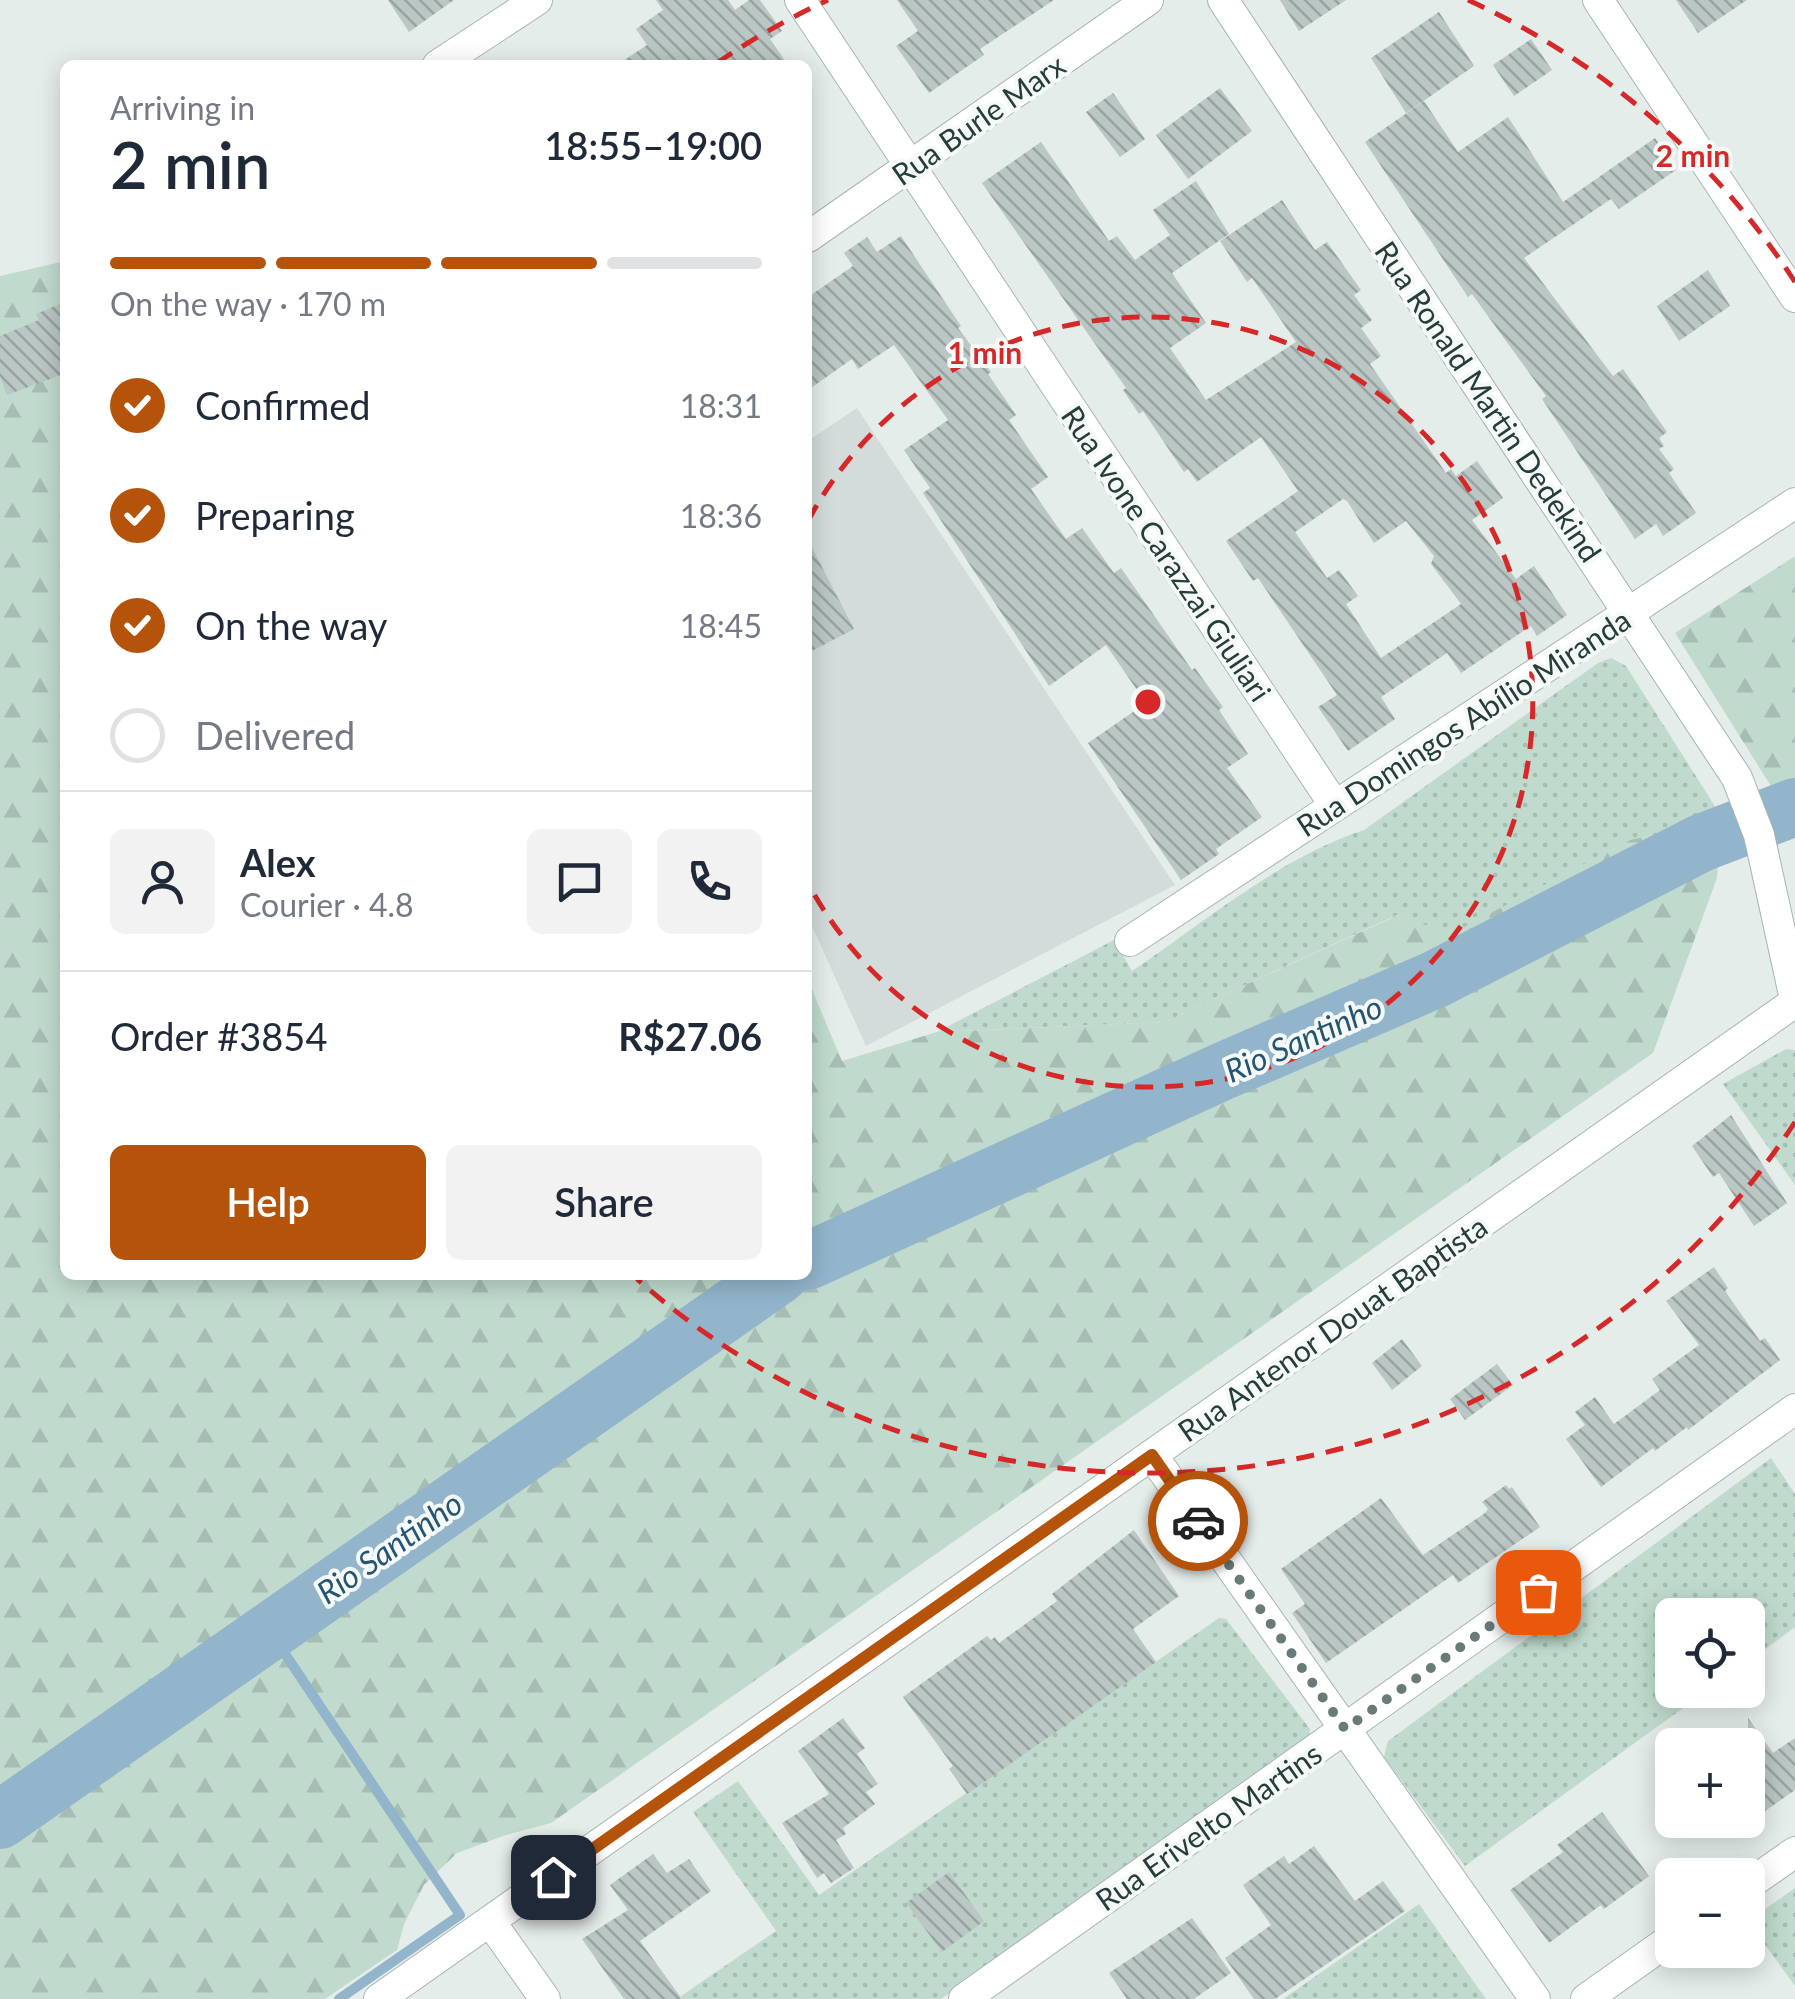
<!DOCTYPE html>
<meta charset="utf-8">
<style>
body{margin:0;font-family:Lato,sans-serif;background:#f2f2f3;color:#1f2937;height:100vh;display:flex;flex-direction:column;font-size:38px;white-space:nowrap}
*{box-sizing:border-box;margin:0}
p{font-size:32px;color:#747a83}
.icon{flex:none;width:55px;height:55px;fill:none;stroke:currentColor;stroke-width:2;stroke-linecap:round;stroke-linejoin:round}
.map{position:relative;flex:1;overflow:hidden}
.details{position:absolute;left:60px;top:60px;width:752px;height:1220px;display:flex;flex-direction:column;background:#fff;border-radius:15px;box-shadow:0 5px 25px #0003}
.details>*{flex:none}
.tools{position:absolute;left:1655px;top:1598px;display:grid;gap:20px}
.tools a{display:grid;place-items:center;width:110px;height:110px;border-radius:15px;background:#fff;box-shadow:0 5px 25px #0003;font-size:50px}
.pin{position:absolute;display:grid;place-items:center;width:85px;height:85px;color:#fff;margin:-42px;border-radius:20px;box-shadow:0 5px 15px #0006}
.courier{position:absolute;display:grid;place-items:center;width:100px;height:100px;margin:-50px;border:8px solid #b45309;border-radius:50%;background:#fff;color:#222;box-shadow:0 2px 12px #0007}
.summary em{font-style:normal;font-weight:600}
.summary div{display:flex;flex-direction:column-reverse}
.summary{display:flex;align-items:center;justify-content:space-between;height:170px;padding:0 50px}
h1{font-size:65px;font-weight:600;line-height:75px}
.bar{display:grid;grid-template-columns:repeat(4,1fr);gap:15px 10px;align-content:center;height:120px;padding:0 50px}
.bar i{height:12px;border-radius:8px;background:#e0e1e3}
.bar .selected{background:#b45309}
.bar p{grid-column:span 4}
.line{display:flex;align-items:center;gap:25px;padding:0 50px;border-top:2px solid #e0e1e3}
.line div{flex:1}
.round{display:grid;place-items:center;flex:none;width:105px;height:105px;border-radius:15px;background:#f2f2f3}
ol{padding:0 50px;list-style:none}
li{display:flex;align-items:center;gap:30px;height:110px}
li p{margin-inline-start:auto}
li .icon{padding:10px;border-radius:50%;background:#b45309;color:#fff;stroke-width:4}
li:last-child{color:#747a83}
li i{width:55px;height:55px;border:5px solid #e0e1e3;border-radius:50%}
.button{display:flex;gap:20px;margin-top:auto;padding:20px 50px}
.button a{flex:1;height:115px;border-radius:15px;background:#b45309;color:#fff;font-size:40px;font-weight:600;line-height:115px;text-align:center}
.button a+a{background:#f2f2f3;color:#1f2937}
.map>svg:first-child{display:block}
.built{fill:#d3dcda}
.green{fill:url(#green-dots)}
.forest{fill:url(#forest-firs)}
.lines{fill:none;stroke-linecap:round;stroke-linejoin:round}
.stream{stroke:#93b5cc;stroke-width:10}
.river{stroke:#93b5cc;stroke-width:58}
.building{fill:url(#building-back-hatch);fill-rule:evenodd}
.street-casing{stroke:#a8b5b3;stroke-width:32}
.secondary-casing{stroke:#a1b4b2;stroke-width:32}
.street{stroke:#fff;stroke-width:30}
.secondary{stroke:#fff;stroke-width:30}
.done{stroke:#697b79;stroke-width:10;stroke-dasharray:0 18}
.route{stroke:#b45309;stroke-width:12}
.ring{fill:none;stroke:#d62828;stroke-width:5;stroke-dasharray:18 12}
.labels{text-anchor:middle;dominant-baseline:central;stroke-width:8;stroke-linejoin:round;paint-order:stroke}
.street-label{font-size:30px;fill:#263d3c;stroke:#f5f9f8}
.water-label{font-size:32px;font-style:italic;fill:#265473;stroke:#f5f9f8}
.centre{fill:#d62828;stroke:#f5f9f8;stroke-width:5}
.ring-label{font-size:30px;text-anchor:middle;font-weight:bold;fill:#d62828;stroke:#f5f9f8;stroke-width:8;stroke-linejoin:round;paint-order:stroke}
</style>
<div class="map">
<svg width="1795" height="1999" viewBox="0 0 1795 1999">
<defs>
<pattern id="green-dots" width="8" height="8" patternUnits="userSpaceOnUse" patternTransform="scale(2.5)"><rect width="8" height="8" fill="#c0dbce"/><path d="M2 2h.1M6 6h.1" fill="none" stroke="#a5bdb2" stroke-width="1.8" stroke-linecap="round"/></pattern>
<pattern id="forest-firs" width="22" height="20" patternUnits="userSpaceOnUse" patternTransform="scale(2.5)"><rect width="22" height="20" fill="#c0dbce"/><path d="M5 1l3.5 6h-7zM16 11l3.5 6h-7z" fill="#a5bdb2"/></pattern>
<pattern id="building-back-hatch" width="6" height="6" patternUnits="userSpaceOnUse" patternTransform="scale(2.5)"><rect width="6" height="6" fill="#bac7c5"/><path d="M-1 5l2 2M0 0l6 6M5-1l2 2" fill="none" stroke="#97a3a1"/></pattern>
</defs>
<rect width="100%" height="100%" fill="#e5edeb"/>
<!-- built -->
<path class="built" d="M 857,408 L 1175,885 L 866,1046 L 808,917 L 808,441 Z"/>
<!-- green -->
<path class="green" d="M 1611,658 L 1626,666 L 1718,811 L 1720,821 L 1630,840 L 1451,935 L 1397,915 L 1164,1022 L 937,1032 L 1114,940 L 1132,971 C 1206,921 1279,858 1364,830 L 1598,663 Z
M 1786,1049 L 1795,1050 L 1795,1185 L 1723,1084 Z
M 1771,1458 L 1795,1494 L 1795,1627 L 1748,1662 L 1748,1615 L 1672,1615 L 1672,1690 L 1708,1690 L 1465,1866 L 1384,1757 L 1388,1741 Z
M 1219,1618 L 1226,1619 L 1310,1729 L 1309,1742 L 941,1999 L 683,1999 L 681,1996 L 776,1931 L 693,1812 L 738,1781 L 819,1895 Z
M 1795,1888 L 1795,1986 L 1748,1921 Z
M 1419,1904 L 1486,1999 L 1283,1999 Z"/>
<!-- forest -->
<path class="forest" d="M 65,261 L 65,1275 L 808,1275 L 808,980 L 842,1061 L 937,1032 L 1164,1022 L 1398,915 L 1451,934 L 1630,840 L 1720,821 L 1717,878 L 1653,1053 L 551,1823 L 506,1835 L 457,1853 L 424,1885 L 404,1924 L 397,1950 L 325,1999 L 0,1999 L 0,276 Z
M 1795,556 L 1795,791 L 1779,799 L 1675,633 Z"/>
<g class="lines">
<!-- stream -->
<path class="stream" d="M 269,1630 L 460,1915 L 339,1999"/>
<!-- river -->
<path class="river" d="M 808,1261 L 1221,1072 L 1436,979 L 1701,843 L 1795,807
M 0,1820 L 779,1275"/>
</g>
<!-- building -->
<path class="building" d="M 388,0 L 454,0 L 409,32 Z
M 656,0 L 728,0 L 735,10 L 749,0 L 760,0 L 782,31 L 770,39 L 788,65 L 617,65 L 647,45 L 636,29 L 663,10 Z
M 897,0 L 1054,0 L 980,49 L 984,55 L 929,93 L 896,46 L 918,31 Z
M 1280,0 L 1346,0 L 1299,31 Z
M 1676,0 L 1747,0 L 1698,33 Z
M 1439,12 L 1474,66 L 1406,113 L 1371,58 Z
M 1531,39 L 1552,70 L 1514,96 L 1493,65 Z
M 1220,88 L 1252,131 L 1188,179 L 1156,135 Z
M 1113,93 L 1145,139 L 1120,157 L 1086,112 Z
M 1424,101 L 1458,152 L 1508,117 L 1563,202 L 1655,138 L 1676,170 L 1619,209 L 1611,199 L 1524,258 L 1613,376 L 1623,369 L 1667,432 L 1659,438 L 1664,446 L 1659,449 L 1674,469 L 1669,473 L 1696,513 L 1663,536 L 1656,524 L 1635,539 L 1542,399 L 1546,396 L 1472,294 L 1468,297 L 1365,142 Z
M 1041,142 L 1109,241 L 1117,236 L 1135,260 L 1170,235 L 1153,210 L 1196,181 L 1229,234 L 1172,273 L 1206,323 L 1170,348 L 1206,400 L 1296,342 L 1252,278 L 1247,282 L 1220,241 L 1282,200 L 1315,250 L 1327,242 L 1361,290 L 1354,295 L 1372,320 L 1361,328 L 1381,356 L 1370,364 L 1446,473 L 1451,469 L 1456,476 L 1477,461 L 1503,498 L 1472,520 L 1516,579 L 1534,566 L 1567,615 L 1537,636 L 1531,626 L 1461,673 L 1447,653 L 1381,697 L 1395,719 L 1348,751 L 1318,707 L 1337,695 L 1258,578 L 1253,581 L 1226,541 L 1298,491 L 1261,437 L 1197,482 L 1188,469 L 1184,472 L 1143,411 L 1139,414 L 1123,390 L 1126,388 L 982,183 ZM 1343,499 L 1347,501 L 1374,543 L 1406,521 L 1434,556 L 1431,564 L 1461,604 L 1381,658 L 1346,604 L 1358,596 L 1339,570 L 1327,578 L 1295,532 Z
M 901,236 L 961,326 L 958,328 L 991,372 L 988,374 L 1016,415 L 1009,420 L 1048,477 L 1031,489 L 1066,539 L 1082,528 L 1114,573 L 1121,568 L 1192,670 L 1195,668 L 1223,707 L 1219,710 L 1248,754 L 1227,768 L 1262,817 L 1216,849 L 1219,854 L 1181,880 L 1088,743 L 1146,703 L 1106,645 L 1049,686 L 923,493 L 930,488 L 904,450 L 948,420 L 894,345 L 858,369 L 852,359 L 808,390 L 808,297 L 853,266 L 844,253 L 867,237 L 877,252 Z
M 1708,270 L 1730,306 L 1679,341 L 1657,306 Z
M 65,302 L 65,382 L 61,375 L 7,395 L 0,376 L 0,336 L 39,320 L 36,314 Z
M 808,540 L 854,629 L 808,653 Z
M 1731,1115 L 1787,1203 L 1754,1226 L 1719,1173 L 1713,1177 L 1692,1146 Z
M 1714,1267 L 1728,1288 L 1725,1291 L 1760,1341 L 1765,1338 L 1780,1360 L 1688,1430 L 1687,1427 L 1655,1451 L 1653,1448 L 1601,1487 L 1566,1439 L 1585,1425 L 1575,1412 L 1595,1397 L 1614,1424 L 1660,1390 L 1652,1379 L 1699,1345 L 1666,1301 Z
M 1402,1339 L 1422,1366 L 1392,1390 L 1372,1363 Z
M 1497,1364 L 1513,1385 L 1465,1420 L 1450,1399 Z
M 1506,1485 L 1509,1489 L 1512,1487 L 1540,1527 L 1458,1583 L 1453,1575 L 1326,1663 L 1292,1613 L 1305,1604 L 1281,1569 L 1381,1498 L 1423,1555 L 1485,1513 L 1488,1509 L 1482,1502 Z
M 1134,1530 L 1179,1596 L 1133,1629 L 1156,1662 L 967,1794 L 949,1769 L 953,1766 L 903,1697 L 987,1636 L 991,1640 L 995,1637 L 999,1643 L 1057,1601 L 1052,1594 Z
M 843,1718 L 865,1748 L 857,1754 L 878,1784 L 866,1792 L 875,1804 L 843,1828 L 846,1834 L 836,1840 L 854,1868 L 831,1883 L 824,1873 L 817,1878 L 782,1823 L 829,1794 L 798,1751 Z
M 1748,1718 L 1773,1753 L 1795,1738 L 1795,1790 L 1748,1823 Z
M 1602,1812 L 1649,1876 L 1604,1909 L 1601,1905 L 1549,1943 L 1510,1890 L 1563,1852 L 1557,1845 Z
M 1314,1846 L 1355,1901 L 1383,1881 L 1405,1911 L 1275,1999 L 1254,1999 L 1225,1958 L 1271,1925 L 1243,1885 L 1284,1856 L 1289,1864 Z
M 653,1854 L 667,1873 L 689,1859 L 711,1891 L 640,1941 L 682,1999 L 624,1999 L 582,1939 L 628,1910 L 610,1885 Z
M 949,1872 L 984,1921 L 942,1952 L 906,1903 Z
M 1192,1918 L 1231,1973 L 1194,1999 L 1127,1999 L 1109,1973 Z"/>
<g class="lines">
<defs>
<path id="street" d="M 800,0 L 1335,806
M 1598,0 L 1795,297
M 438,65 L 537,0
M 808,237 L 1148,0
M 1130,941 L 1795,503
M 1152,1455 L 1535,1999
M 1748,1885 L 1795,1852
M 490,1921 L 545,1999
M 379,1999 L 1795,1002
M 964,1999 L 1795,1409
M 1586,1999 L 1672,1938"/>
<path id="secondary" d="M 1223,0 L 1737,778 L 1759,835 L 1795,999"/>
</defs>
<!-- street casing -->
<use href="#street" class="street-casing"/>
<!-- secondary casing -->
<use href="#secondary" class="secondary-casing"/>
<!-- street -->
<use href="#street" class="street"/>
<!-- secondary -->
<use href="#secondary" class="secondary"/>
</g>
<g class="lines">
<!-- done -->
<path class="done" d="M 1198,1521 L 1345,1729 L 1538,1592"/>
<!-- route -->
<path class="route" d="M 553,1877 L 1152,1455 L 1198,1521"/>
</g>
<!-- distance rings -->
<g class="ring">
<path d="M808 521A385 385 0 1 1 808 883"/>
<path d="M1795 1122A771 771 0 0 1 637 1279M717 63A771 771 0 0 1 828 0M1468 0A771 771 0 0 1 1795 282"/>
</g>
<g class="labels">
<!-- street labels -->
<g class="street-label">
<text transform="translate(978 119) rotate(-35)">Rua Burle Marx</text>
<text transform="translate(1489 401) rotate(56)">Rua Ronald Martin Dedekind</text>
<text transform="translate(1167 553) rotate(56)">Rua Ivone Carazzai Giuliari</text>
<text transform="translate(1463 722) rotate(-33)">Rua Domingos Abílio Miranda</text>
<text transform="translate(1332 1328) rotate(-35)">Rua Antenor Douat Baptista</text>
<text transform="translate(1208 1826) rotate(-35)">Rua Erivelto Martins</text>
</g>
<!-- water labels -->
<g class="water-label">
<text transform="translate(1303 1038) rotate(-24)">Rio Santinho</text>
<text transform="translate(389 1547) rotate(-35)">Rio Santinho</text>
</g>
</g>
<circle cx="1148" cy="702" r="15" class="centre"/>
<g class="ring-label">
<text x="1693" y="167">2 min</text>
<text x="985" y="364">1 min</text>
</g>
</svg>
<div class="tools">
<a><svg class="icon" aria-label="locate" viewBox="0 0 24 24"><circle cx="12" cy="12" r="6"/><path d="M12 2v4M12 18v4M2 12h4M18 12h4"/></svg></a>
<a>+</a>
<a>−</a>
</div>
<div class="pin" style="left:1538px;top:1592px;background:#ea580c"><svg class="icon" aria-label="bag" viewBox="0 0 24 24"><path d="M5 8h14l-1 12H6zM9 8a3 3 0 0 1 6 0"/></svg></div>
<div class="pin" style="left:553px;top:1877px;background:#1f2937"><svg class="icon" aria-label="home" viewBox="0 0 24 24"><path d="M3 11l9-7 9 7M6 9v11h12V9"/></svg></div>
<div class="courier" style="left:1198px;top:1521px"><svg class="icon" aria-label="car" viewBox="0 0 24 24"><path d="M5 17H2v-5l4-1 3-4h7l3 4 3 1v5h-3M9 17h6M6 11h13"/><circle cx="7" cy="17" r="2"/><circle cx="17" cy="17" r="2"/></svg></div>
<section class="details">
<div class="summary"><div><h1>2 min</h1><p>Arriving in</p></div><em>18:55–19:00</em></div>
<div class="bar"><i class="selected"></i><i class="selected"></i><i class="selected"></i><i></i><p>On the way · 170 m</p></div>
<ol>
<li><svg class="icon" aria-label="check" viewBox="0 0 24 24"><path d="M5 12l5 5 9-10"/></svg>Confirmed<p>18:31</p></li>
<li><svg class="icon" aria-label="check" viewBox="0 0 24 24"><path d="M5 12l5 5 9-10"/></svg>Preparing<p>18:36</p></li>
<li><svg class="icon" aria-label="check" viewBox="0 0 24 24"><path d="M5 12l5 5 9-10"/></svg>On the way<p>18:45</p></li>
<li><i></i>Delivered</li>
</ol>
<div class="line" style="height:180px"><a class="round"><svg class="icon" aria-label="person" viewBox="0 0 24 24"><circle cx="12" cy="8" r="4"/><path d="M4 21q1-7 8-7t8 7"/></svg></a><div><b>Alex</b><p>Courier · 4.8</p></div><a class="round"><svg class="icon" aria-label="chat" viewBox="0 0 24 24"><path d="M4 5h16v11H9l-5 4z"/></svg></a><a class="round"><svg class="icon" aria-label="phone" viewBox="0 0 24 24"><path d="M5 4h4l2 5-3 2q2 4 5 5l2-3 5 2v4C11 20 4 13 5 4z"/></svg></a></div>
<div class="line" style="height:130px"><div>Order #3854</div><b>R$27.06</b></div>
<div class="button"><a>Help</a><a>Share</a></div>
</section>
</div>
